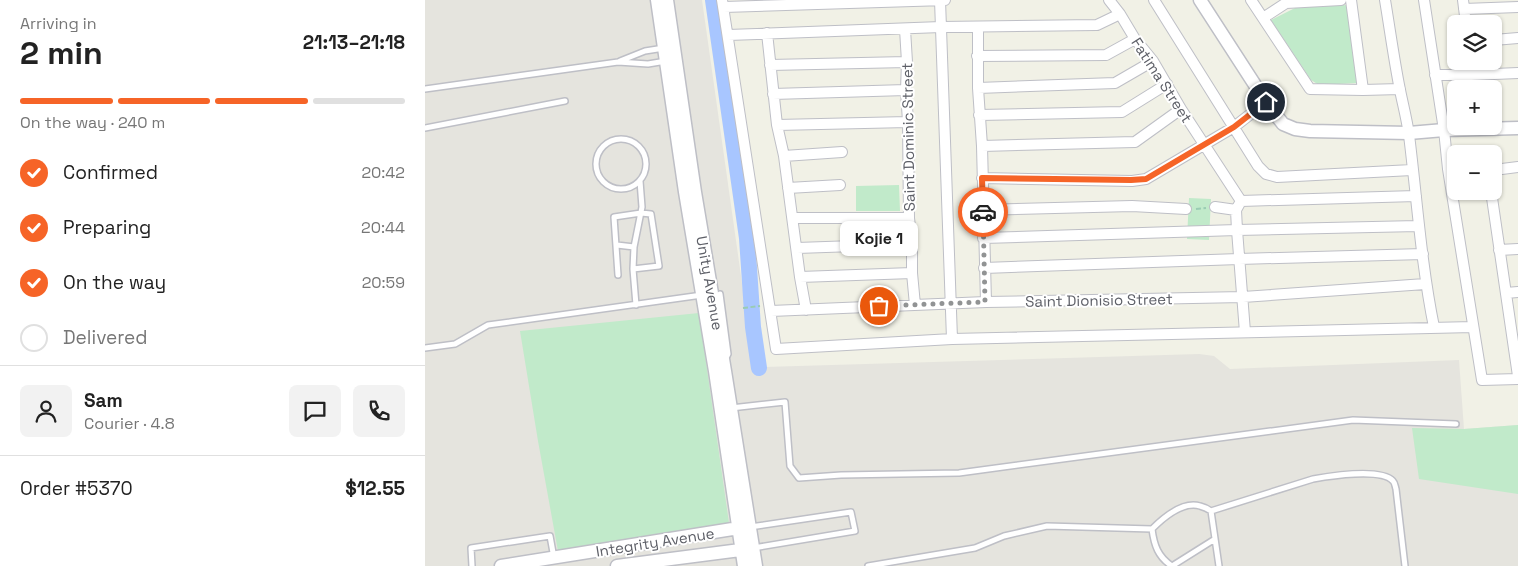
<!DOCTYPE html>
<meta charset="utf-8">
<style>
body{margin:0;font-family:"Space Grotesk",sans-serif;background:#f2f2f2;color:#222;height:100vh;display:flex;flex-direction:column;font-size:19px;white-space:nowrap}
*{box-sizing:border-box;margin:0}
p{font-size:16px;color:#767676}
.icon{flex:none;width:28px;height:28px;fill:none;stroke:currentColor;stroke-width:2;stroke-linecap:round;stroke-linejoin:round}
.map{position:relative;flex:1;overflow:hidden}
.sheet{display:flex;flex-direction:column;background:#fff;width:425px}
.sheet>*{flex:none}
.tools{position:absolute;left:1022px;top:15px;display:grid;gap:10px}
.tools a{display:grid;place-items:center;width:55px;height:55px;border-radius:8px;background:#fff;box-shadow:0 1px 4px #0004;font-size:25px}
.pin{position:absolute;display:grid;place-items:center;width:42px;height:42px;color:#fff;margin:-21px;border:2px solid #fff;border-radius:50%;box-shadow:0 1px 5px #0007}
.courier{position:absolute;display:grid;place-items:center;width:50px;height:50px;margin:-25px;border:4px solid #f66427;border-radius:50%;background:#fff;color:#222;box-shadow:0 1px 6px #0007}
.bubble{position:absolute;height:35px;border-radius:8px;background:#fff;box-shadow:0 1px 4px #0004;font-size:16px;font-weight:600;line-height:35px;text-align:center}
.headline em{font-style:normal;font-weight:600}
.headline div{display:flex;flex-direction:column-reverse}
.headline{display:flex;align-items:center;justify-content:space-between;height:85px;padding:0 20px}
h1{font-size:32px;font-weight:600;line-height:38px}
.bar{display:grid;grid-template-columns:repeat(4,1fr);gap:8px 5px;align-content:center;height:60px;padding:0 20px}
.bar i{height:6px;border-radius:4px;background:#e0e0e0}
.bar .active{background:#f66427}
.bar p{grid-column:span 4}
.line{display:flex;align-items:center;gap:12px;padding:0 20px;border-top:1px solid #e0e0e0}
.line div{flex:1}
.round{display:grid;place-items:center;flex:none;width:52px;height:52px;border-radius:8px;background:#f2f2f2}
ol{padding:0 20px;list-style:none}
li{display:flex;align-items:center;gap:15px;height:55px}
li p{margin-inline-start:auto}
li .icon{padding:5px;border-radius:50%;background:#f66427;color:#fff;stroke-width:4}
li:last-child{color:#767676}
li i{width:28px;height:28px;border:2px solid #e0e0e0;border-radius:50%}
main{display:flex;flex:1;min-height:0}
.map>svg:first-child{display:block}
.industrial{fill:#e5e4de}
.green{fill:#c1eaca}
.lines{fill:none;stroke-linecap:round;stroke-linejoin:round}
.river{stroke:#a8c6ff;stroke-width:16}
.service-casing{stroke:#bebfc6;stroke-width:8}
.minor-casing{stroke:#bebfc6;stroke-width:12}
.tertiary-casing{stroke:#bebfc6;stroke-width:15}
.path{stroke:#99ccb3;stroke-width:2;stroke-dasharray:5 2.5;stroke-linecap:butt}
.service{stroke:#fff;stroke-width:5}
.minor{stroke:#fff;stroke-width:10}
.tertiary{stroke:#fff;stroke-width:12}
.done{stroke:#919394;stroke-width:5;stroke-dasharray:0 9}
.route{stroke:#f66427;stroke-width:6}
.labels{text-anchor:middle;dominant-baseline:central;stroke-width:4;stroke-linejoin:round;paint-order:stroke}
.street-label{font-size:15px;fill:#5e6068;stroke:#fff}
</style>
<main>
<section class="sheet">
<div class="headline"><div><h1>2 min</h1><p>Arriving in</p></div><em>21:13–21:18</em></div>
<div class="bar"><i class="active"></i><i class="active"></i><i class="active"></i><i></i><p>On the way · 240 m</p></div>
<ol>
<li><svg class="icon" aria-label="check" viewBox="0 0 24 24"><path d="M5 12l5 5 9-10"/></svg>Confirmed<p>20:42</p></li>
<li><svg class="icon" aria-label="check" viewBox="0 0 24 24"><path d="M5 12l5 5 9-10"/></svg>Preparing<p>20:44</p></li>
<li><svg class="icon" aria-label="check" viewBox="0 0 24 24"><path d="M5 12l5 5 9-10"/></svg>On the way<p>20:59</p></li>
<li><i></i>Delivered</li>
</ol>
<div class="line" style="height:90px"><a class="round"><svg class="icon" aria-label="person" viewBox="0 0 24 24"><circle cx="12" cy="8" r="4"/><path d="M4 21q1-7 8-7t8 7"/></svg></a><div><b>Sam</b><p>Courier · 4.8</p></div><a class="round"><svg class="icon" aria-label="chat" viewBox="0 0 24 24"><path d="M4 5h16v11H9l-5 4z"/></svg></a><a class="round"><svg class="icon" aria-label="phone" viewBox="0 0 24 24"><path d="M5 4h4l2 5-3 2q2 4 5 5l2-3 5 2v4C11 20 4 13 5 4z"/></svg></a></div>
<div class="line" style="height:65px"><div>Order #5370</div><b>$12.55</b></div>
</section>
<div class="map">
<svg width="1093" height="566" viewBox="0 0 1093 566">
<rect width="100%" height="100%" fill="#f1f1e6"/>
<!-- industrial -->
<path class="industrial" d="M 0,0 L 277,0 L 329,368 L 339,367 L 774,354 L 789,356 L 805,369 L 1034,360 L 1039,429 L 1093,425 L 1093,566 L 0,566 Z"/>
<!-- green -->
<path class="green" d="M 923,5 L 932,83 L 894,85 L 886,80 L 846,20 L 872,7 Z
M 474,185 L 475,211 L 431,211 L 431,186 Z
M 764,198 L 786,199 L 784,240 L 762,239 Z
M 274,313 L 304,523 L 133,551 L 113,441 L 95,331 Z
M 1093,425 L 1093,494 L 994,479 L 987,428 L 1039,429 Z"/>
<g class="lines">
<!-- river -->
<path class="river" d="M 288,0 L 322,238 L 328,327 L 334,368"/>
<defs>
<path id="service" d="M 195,61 L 220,51 L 239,48
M 0,89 L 193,62 L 223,64 L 241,61
M 0,128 L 140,101
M171 164a25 25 0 1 1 50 0a25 25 0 1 1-50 0Z
M 192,245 L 209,247
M 193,275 L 189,217 L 216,213 L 226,214 L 234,266 L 208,269
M 295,294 L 303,354 L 302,356
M 211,305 L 208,269 L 209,247 L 217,207 L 215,181
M 0,348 L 30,344 L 63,325 L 277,295
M 306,408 L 360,402 L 365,466 L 374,478 L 416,475 L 534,473 L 928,420 L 1031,424
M 325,527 L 426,512 L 430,531 L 328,548
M 727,529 C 738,518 758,501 775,506 C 779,507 783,509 786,511
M 47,566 L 46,548 L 125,536 L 129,558
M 443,566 L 550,548 L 579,536 L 622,526 L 727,529 C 729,545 733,557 747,566 L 790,539
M 794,566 L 786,511 L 888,479 C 905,476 956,468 968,481 C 970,483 970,486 971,489 L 980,566"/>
<path id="minor" d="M 297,0 L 351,349 L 527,339 L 1048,327
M 515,0 L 527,339
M 684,0 L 695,14 L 710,39 L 728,61 L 756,109 L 816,201
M 729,0 L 833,166 L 841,174 L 852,177 L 987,170
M 826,0 L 885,89 L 938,90 L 975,89
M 926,0 L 938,90
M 960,0 C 965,30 969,60 975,90 C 978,105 982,120 984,135 C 992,199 996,263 1009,327
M 999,0 L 1019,130 L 1023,169 L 1057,380 L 1093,379
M 1038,0 L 1041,24
M 299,7 L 520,0
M 1039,9 L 1093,7
M 838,18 L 861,3 L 916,0
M 553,28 L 553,88 L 557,146 L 561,302
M 480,29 L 482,62 L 481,90 L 483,122 L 484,218 L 487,244 L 487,273 L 490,305
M 342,33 L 352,125 L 359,156 L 375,277 L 381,310
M 303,35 L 516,27 L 672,25 L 695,14
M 1069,40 L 1093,38
M 552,56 L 681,55 L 710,39
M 1045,61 L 1046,75
M 345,65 L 482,62
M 1010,75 L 1046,75 L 1093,73
M 553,88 L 690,83 L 728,61
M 348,94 L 481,90
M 554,115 L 697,112 L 742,84
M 352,125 L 483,122
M 557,146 L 710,142 L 756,109
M 359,156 L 417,152
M 1069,170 L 1093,167
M 557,178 L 707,181 L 721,179 L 809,127 L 841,102
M 363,188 L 415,185
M 1066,191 L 1093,376
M 816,201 L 991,196
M 816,201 L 811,210 L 812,230 L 820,332
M 790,207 L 811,210
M 558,210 L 707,206 L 761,209
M 368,218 L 484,218
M 558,238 L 812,230 L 993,226
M 372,248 L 487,244
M 1074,250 L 1093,249
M 559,268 L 814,259 L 998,254
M 375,277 L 487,273
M 1081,293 L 1093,292
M 346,311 L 561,302 L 818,297 L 1000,284"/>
<path id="tertiary" d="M 232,0 L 260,192 L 290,371 L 319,566
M 242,0 L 270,192 L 300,371 L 331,566
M 775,0 L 841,102 L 858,124 L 870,129 L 885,131 L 984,133 L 1019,130 L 1093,128
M 76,566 L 320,527
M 192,566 L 323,549"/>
</defs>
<!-- service casing -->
<use href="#service" class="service-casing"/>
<!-- minor casing -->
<use href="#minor" class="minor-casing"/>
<!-- tertiary casing -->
<use href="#tertiary" class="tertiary-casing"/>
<!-- path -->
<path class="path" d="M 771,209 L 781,208
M 318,308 L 335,306"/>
<!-- service -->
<use href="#service" class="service"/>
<!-- minor -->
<use href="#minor" class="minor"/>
<!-- tertiary -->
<use href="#tertiary" class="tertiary"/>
</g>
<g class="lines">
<!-- done -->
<path class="done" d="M 454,306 L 560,302 L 558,212"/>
<!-- route -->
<path class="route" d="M 558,212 L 557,178 L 706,180 L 721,179 L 809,127 L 841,102"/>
</g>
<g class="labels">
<!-- street labels -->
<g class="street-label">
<text transform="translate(737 80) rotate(57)">Fatima Street</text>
<text transform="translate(483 137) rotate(-91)">Saint Dominic Street</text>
<text transform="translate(285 283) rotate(80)">Unity Avenue</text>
<text transform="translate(674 300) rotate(-1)">Saint Dionisio Street</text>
<text transform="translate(230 542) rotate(-9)">Integrity Avenue</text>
</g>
</g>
</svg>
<div class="tools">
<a><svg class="icon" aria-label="layers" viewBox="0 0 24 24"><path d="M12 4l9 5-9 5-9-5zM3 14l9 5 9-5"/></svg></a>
<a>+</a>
<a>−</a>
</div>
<div class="pin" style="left:454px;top:306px;background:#ea580c"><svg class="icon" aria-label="bag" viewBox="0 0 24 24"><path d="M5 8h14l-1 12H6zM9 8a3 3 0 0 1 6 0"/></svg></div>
<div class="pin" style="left:841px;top:102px;background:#1f2937"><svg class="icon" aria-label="home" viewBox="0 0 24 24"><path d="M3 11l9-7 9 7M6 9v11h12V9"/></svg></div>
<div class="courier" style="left:558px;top:212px"><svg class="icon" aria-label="car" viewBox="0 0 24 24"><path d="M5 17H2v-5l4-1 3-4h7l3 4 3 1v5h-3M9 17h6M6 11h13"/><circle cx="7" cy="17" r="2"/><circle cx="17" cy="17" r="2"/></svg></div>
<div class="bubble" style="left:415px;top:221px;width:78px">Kojie 1</div>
</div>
</main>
